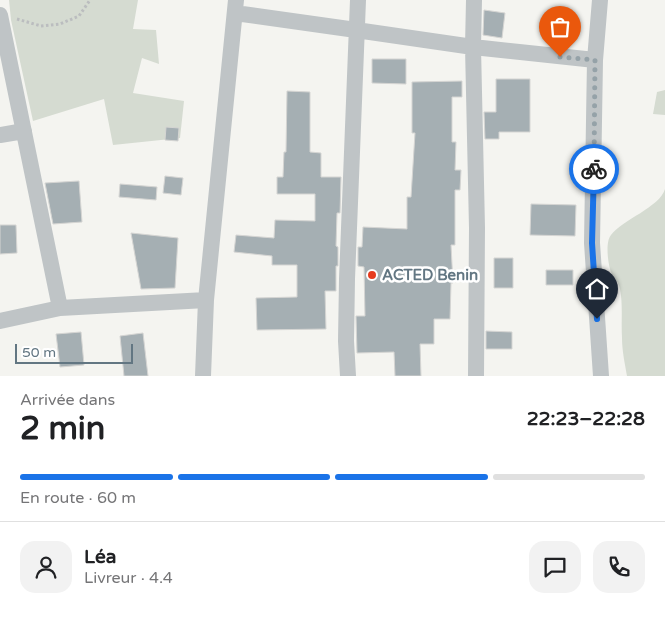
<!DOCTYPE html>
<html lang="fr">
<meta charset="utf-8">
<style>
body{margin:0;font-family:"Varela Round",sans-serif;background:#f2f2f2;color:#202124;height:100vh;display:flex;flex-direction:column;font-size:19px;white-space:nowrap}
*{box-sizing:border-box;margin:0}
p{font-size:16px;color:#757577}
.icon{flex:none;width:28px;height:28px;fill:none;stroke:currentColor;stroke-width:2;stroke-linecap:round;stroke-linejoin:round}
.map{position:relative;height:376px;overflow:hidden}
.drawer{display:flex;flex-direction:column;background:#fff;flex:1}
.drawer>*{flex:none}
.scale{position:absolute;left:15px;bottom:12px;width:118px;box-sizing:border-box;padding-left:5px;border:2px solid #627682;border-top:0;font-size:14px;line-height:18px;white-space:nowrap;color:#627682;-webkit-text-stroke:4px #fff;paint-order:stroke}
.pin{position:absolute;display:grid;place-items:center;width:42px;height:42px;color:#fff;margin:-51px -21px;border-radius:50% 50% 50% 0;rotate:-45deg;box-shadow:0 0 5px #0007}
.pin .icon{rotate:45deg}
.courier{position:absolute;display:grid;place-items:center;width:50px;height:50px;margin:-25px;border:4px solid #1a73e8;border-radius:50%;background:#fff;color:#222;box-shadow:0 1px 6px #0007}
.headline em{font-style:normal;font-weight:700}
.headline div{display:flex;flex-direction:column-reverse}
.headline{display:flex;align-items:center;justify-content:space-between;height:85px;padding:0 20px}
h1{font-size:32px;font-weight:700;line-height:38px}
.bar{display:grid;grid-template-columns:repeat(4,1fr);gap:8px 5px;align-content:center;height:60px;padding:0 20px}
.bar i{height:6px;border-radius:4px;background:#e0e0e0}
.bar .selected{background:#1a73e8}
.bar p{grid-column:span 4}
.line{display:flex;align-items:center;gap:12px;padding:0 20px;border-top:1px solid #e0e0e0}
.line div{flex:1}
.round{display:grid;place-items:center;flex:none;width:52px;height:52px;border-radius:15px;background:#f2f2f2}
.map>svg:first-child{display:block}
.green{fill:#d5dbd1}
.building{fill:#a5afb3;stroke:#d5d5d3}
.lines{fill:none;stroke-linecap:round;stroke-linejoin:round}
.path{stroke:#bbbdbf;stroke-width:3;stroke-dasharray:2.5 2.5;stroke-linecap:butt}
.minor{stroke:#bfc4c6;stroke-width:16}
.done{stroke:#95a2a8;stroke-width:5;stroke-dasharray:0 9}
.route{stroke:#1a73e8;stroke-width:6}
.poi-dot{fill:#e63b1e;stroke:#fff;stroke-width:2}
.labels{text-anchor:middle;dominant-baseline:central;stroke-width:5;stroke-linejoin:round;paint-order:stroke}
.poi-label{font-size:15px;font-weight:bold;fill:#627682;stroke:#fff;text-anchor:start}
</style>
<div class="map">
<svg width="665" height="376" viewBox="0 0 665 376">
<rect width="100%" height="100%" fill="#f4f4f0"/>
<!-- green -->
<path class="green" d="M 9,0 L 138,0 L 133,29 L 156,30 L 159,64 L 142,58 L 133,93 L 184,101 L 180,138 L 113,145 L 104,99 L 33,121 L 11,20 Z
M 665,90 L 665,115 L 653,114 L 657,92 Z
M 665,189 L 665,376 L 627,376 C 625,364 622,351 622,338 C 621,322 623,304 620,289 C 619,283 614,278 611,272 C 608,264 605,242 611,235 C 622,220 660,207 665,189 Z"/>
<!-- building -->
<path class="building" d="M 484,10 L 505,13 L 502,38 L 483,35 Z
M 372,59 L 406,59 L 406,84 L 372,83 Z
M 496,79 L 530,79 L 530,132 L 499,132 L 499,139 L 485,139 L 484,112 L 496,112 Z
M 462,81 L 462,97 L 452,97 L 452,142 L 456,142 L 455,170 L 461,170 L 460,190 L 455,190 L 455,245 L 451,245 L 453,283 L 451,283 L 450,319 L 434,319 L 434,344 L 420,344 L 421,376 L 395,376 L 394,352 L 357,353 L 356,316 L 365,316 L 364,267 L 358,266 L 358,247 L 362,247 L 363,227 L 407,229 L 407,197 L 411,197 L 415,133 L 412,133 L 412,82 Z
M 287,91 L 310,92 L 310,152 L 321,153 L 321,177 L 341,177 L 340,213 L 337,213 L 336,246 L 338,247 L 338,266 L 336,266 L 336,291 L 325,291 L 326,329 L 257,330 L 256,298 L 297,297 L 297,265 L 272,265 L 272,256 L 234,252 L 236,235 L 274,238 L 275,220 L 315,221 L 315,194 L 277,194 L 277,177 L 283,177 L 284,152 L 286,152 Z
M 166,127 L 179,128 L 178,141 L 165,140 Z
M 165,176 L 183,178 L 181,195 L 163,193 Z
M 79,181 L 82,222 L 53,224 L 45,183 Z
M 120,184 L 157,187 L 156,200 L 119,197 Z
M 531,204 L 576,205 L 575,236 L 530,235 Z
M 0,225 L 16,225 L 17,253 L 0,254 Z
M 131,233 L 178,238 L 175,288 L 141,289 Z
M 494,258 L 513,258 L 513,288 L 494,288 Z
M 546,270 L 573,270 L 573,285 L 546,285 Z
M 486,331 L 512,332 L 512,349 L 486,349 Z
M 81,332 L 84,365 L 60,367 L 56,334 Z
M 143,333 L 148,376 L 124,376 L 120,336 Z"/>
<g class="lines">
<!-- path -->
<path class="path" d="M 17,19 L 41,26 L 60,24 L 79,16 L 90,0"/>
<!-- minor -->
<path class="minor" d="M 474,0 L 473,47 L 477,228 L 476,376
M 600,0 L 595,60 L 592,243 L 601,376
M 235,13 L 356,30 L 473,47 L 595,60
M 0,15 L 60,308
M 0,135 L 24,131
M 0,321 L 60,308 L 206,300
M 203,376 L 206,300 L 236,0
M 348,376 L 346,341 L 347,279 L 358,0"/>
</g>
<g class="lines">
<!-- done -->
<path class="done" d="M 560,57 L 595,60 L 594,169"/>
<!-- route -->
<path class="route" d="M 594,169 L 592,243 L 597,319"/>
</g>
<!-- markers -->
<circle class="poi-dot" cx="372" cy="275" r="5"/>
<g class="labels">
<!-- poi labels -->
<g class="poi-label">
<text x="382" y="275">ACTED Benin</text>
</g>
</g>
</svg>
<div class="scale">50 m</div>
<div class="pin" style="left:560px;top:57px;background:#ea580c"><svg class="icon" aria-label="bag" viewBox="0 0 24 24"><path d="M5 8h14l-1 12H6zM9 8a3 3 0 0 1 6 0"/></svg></div>
<div class="pin" style="left:597px;top:319px;background:#1f2937"><svg class="icon" aria-label="home" viewBox="0 0 24 24"><path d="M3 11l9-7 9 7M6 9v11h12V9"/></svg></div>
<div class="courier" style="left:594px;top:169px"><svg class="icon" aria-label="bike" viewBox="0 0 24 24"><circle cx="6" cy="16" r="4"/><circle cx="18" cy="16" r="4"/><path d="M6 16l4-8h5l3 8M10 8l3 8H6M13 5h3"/></svg></div>
</div>
<section class="drawer">
<div class="headline"><div><h1>2 min</h1><p>Arrivée dans</p></div><em>22:23–22:28</em></div>
<div class="bar"><i class="selected"></i><i class="selected"></i><i class="selected"></i><i></i><p>En route · 60 m</p></div>
<div class="line" style="height:90px"><a class="round"><svg class="icon" aria-label="person" viewBox="0 0 24 24"><circle cx="12" cy="8" r="4"/><path d="M4 21q1-7 8-7t8 7"/></svg></a><div><b>Léa</b><p>Livreur · 4.4</p></div><a class="round"><svg class="icon" aria-label="chat" viewBox="0 0 24 24"><path d="M4 5h16v11H9l-5 4z"/></svg></a><a class="round"><svg class="icon" aria-label="phone" viewBox="0 0 24 24"><path d="M5 4h4l2 5-3 2q2 4 5 5l2-3 5 2v4C11 20 4 13 5 4z"/></svg></a></div>
</section>
